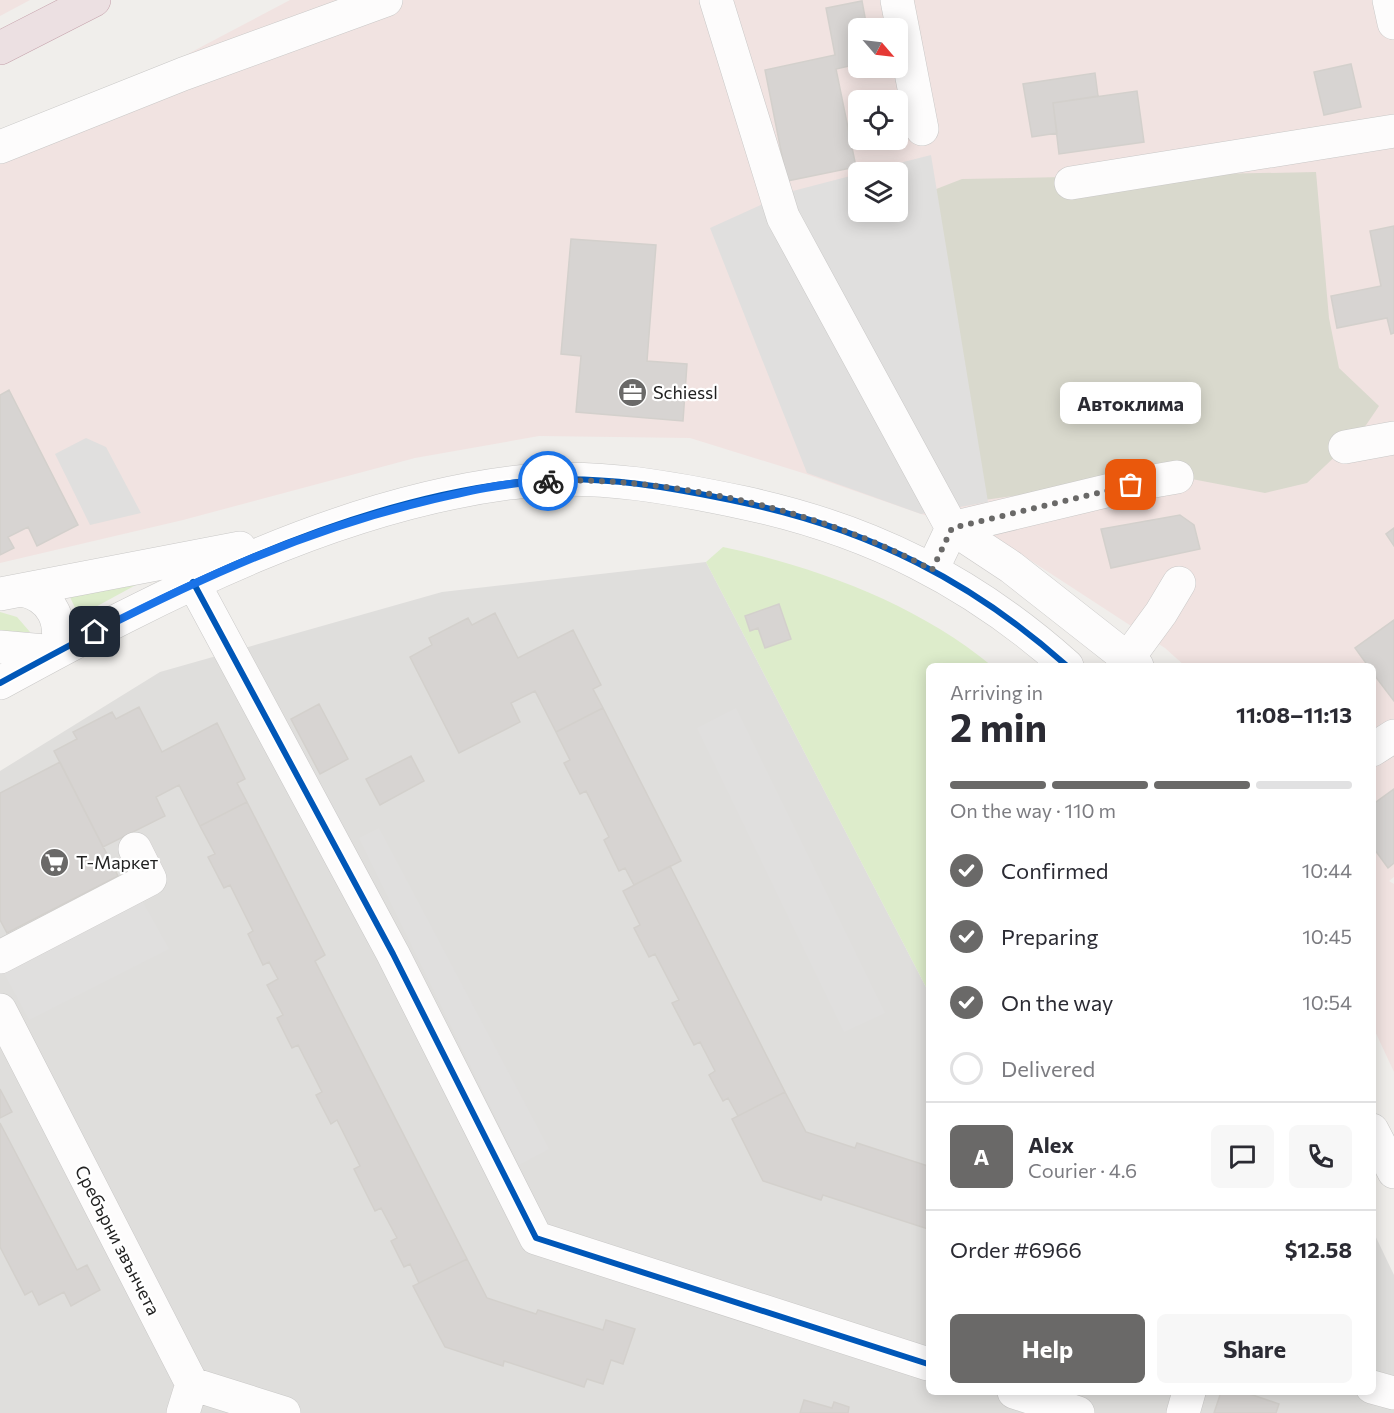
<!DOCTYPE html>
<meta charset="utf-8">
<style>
body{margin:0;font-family:Commissioner,sans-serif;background:#f7f7f7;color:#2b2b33;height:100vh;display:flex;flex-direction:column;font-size:22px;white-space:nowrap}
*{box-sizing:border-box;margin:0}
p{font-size:20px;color:#7c7c81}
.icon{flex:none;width:33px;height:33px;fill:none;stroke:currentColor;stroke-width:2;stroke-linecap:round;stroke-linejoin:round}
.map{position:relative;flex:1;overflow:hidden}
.details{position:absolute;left:926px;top:663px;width:450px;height:732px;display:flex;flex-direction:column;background:#fff;border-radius:9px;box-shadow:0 3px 15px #0003}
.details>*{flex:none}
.needle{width:39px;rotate:118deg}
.fabs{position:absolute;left:848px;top:18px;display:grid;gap:12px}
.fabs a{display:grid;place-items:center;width:60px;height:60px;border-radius:9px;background:#fff;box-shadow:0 3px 15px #0003;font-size:30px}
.pin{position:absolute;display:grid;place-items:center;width:51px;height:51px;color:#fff;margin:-26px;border-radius:12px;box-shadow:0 3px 9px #0006}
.courier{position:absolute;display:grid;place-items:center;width:60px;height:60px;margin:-30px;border:4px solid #1a73e8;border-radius:50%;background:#fff;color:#222;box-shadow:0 2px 8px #0007}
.bubble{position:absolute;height:42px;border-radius:9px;background:#fff;box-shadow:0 3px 15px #0003;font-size:20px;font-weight:700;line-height:42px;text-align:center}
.overview em{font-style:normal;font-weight:700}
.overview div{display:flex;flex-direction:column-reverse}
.overview{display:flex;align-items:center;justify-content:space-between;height:102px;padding:0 24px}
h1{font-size:39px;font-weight:700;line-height:45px}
.bar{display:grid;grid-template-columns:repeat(4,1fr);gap:9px 6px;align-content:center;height:72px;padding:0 24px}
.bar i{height:8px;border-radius:4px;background:#e1e1e2}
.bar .current{background:#6a6968}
.bar p{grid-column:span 4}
.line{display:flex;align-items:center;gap:15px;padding:0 24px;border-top:2px solid #e1e1e2}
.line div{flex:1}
.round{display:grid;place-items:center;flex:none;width:63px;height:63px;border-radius:9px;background:#f7f7f7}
ol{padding:0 24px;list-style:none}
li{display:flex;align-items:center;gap:18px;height:66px}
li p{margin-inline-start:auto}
li .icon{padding:6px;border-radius:50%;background:#6a6968;color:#fff;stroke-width:4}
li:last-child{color:#7c7c81}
li i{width:33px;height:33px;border:3px solid #e1e1e2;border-radius:50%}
.action{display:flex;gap:12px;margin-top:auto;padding:12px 24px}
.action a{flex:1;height:69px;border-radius:9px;background:#6a6968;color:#fff;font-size:24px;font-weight:700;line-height:69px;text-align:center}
.action a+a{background:#f7f7f7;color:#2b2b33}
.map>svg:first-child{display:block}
.residential{fill:#dfdedc}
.commercial{fill:#f1e3e1;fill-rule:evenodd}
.construction{fill:#d9d9cd}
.grass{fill:#ddeccb}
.parking{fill:#e0dfde}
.building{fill:#d7d4d2;stroke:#d3d0cc;stroke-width:1.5}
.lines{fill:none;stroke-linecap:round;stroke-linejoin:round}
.minor-casing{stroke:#c9c8c7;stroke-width:34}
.highway-casing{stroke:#c5a2ac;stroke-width:34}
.minor{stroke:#fdfcfc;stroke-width:33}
.highway{stroke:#ece0e2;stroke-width:33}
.cycleway-casing{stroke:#fff;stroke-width:10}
.cycleway{stroke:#0057b8;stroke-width:6}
.done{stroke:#6a6968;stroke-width:6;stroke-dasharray:0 10.8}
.route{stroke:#1a73e8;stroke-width:8}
.labels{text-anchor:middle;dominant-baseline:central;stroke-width:4.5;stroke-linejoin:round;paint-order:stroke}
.poi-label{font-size:18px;fill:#222;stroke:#fff;text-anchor:start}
.street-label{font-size:18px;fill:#222;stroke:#fff}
</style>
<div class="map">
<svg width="1394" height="1413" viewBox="0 0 1394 1413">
<rect width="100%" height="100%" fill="#f0eeeb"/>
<!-- residential -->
<path class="residential" d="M 706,562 L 928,991 L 928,1392 L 1372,1392 L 1373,1231 L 1394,1275 L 1394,1413 L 0,1413 L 0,771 L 160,672 L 442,592 Z"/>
<!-- commercial -->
<path class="commercial" d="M 0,0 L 30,0 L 0,16 Z
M 290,0 L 1394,0 L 1394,877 L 1389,881 L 1394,884 L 1394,1072 L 1373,1027 L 1372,666 L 1185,666 L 1165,648 L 990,534 L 921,514 L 806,474 L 690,438 L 539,436 L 415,458 L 183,520 L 0,563 L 0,153 ZM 858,28 L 897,28 L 897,68 L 858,68 ZM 858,100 L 897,100 L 897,140 L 858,140 ZM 858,172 L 897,172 L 897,212 L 858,212 Z"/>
<!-- construction -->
<path class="construction" d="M 1316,172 L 1329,318 L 1339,368 L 1379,406 L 1362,431 L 1307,483 L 1265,493 L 1176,476 L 1097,484 L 949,505 L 908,200 L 962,179 Z"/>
<!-- grass -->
<path class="grass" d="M 723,547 C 817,567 917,604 992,666 L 928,666 L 928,991 L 706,562 Z
M 156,574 L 79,616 L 69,595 Z
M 0,612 L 17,617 L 30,632 L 0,634 Z"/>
<!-- parking -->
<path class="parking" d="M 931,155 L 988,502 L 921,514 L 807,473 L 710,228 L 789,192 L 858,174 L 858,212 L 897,212 L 897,172 L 864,172 Z
M 86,438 L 106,447 L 141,513 L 90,525 L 55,454 Z
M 736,708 L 885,1013 L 844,1032 L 697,728 Z
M 379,828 L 549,1149 L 519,1165 L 359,838 Z
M 140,897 L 169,949 L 29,1020 L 3,971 Z"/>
<!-- building -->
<path class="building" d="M 862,1 L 867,28 L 858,28 L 858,64 L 836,69 L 856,167 L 787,181 L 765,70 L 835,55 L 826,8 Z
M 1351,64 L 1361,107 L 1324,115 L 1314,72 Z
M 1095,73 L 1098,96 L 1053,103 L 1057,133 L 1032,137 L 1023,84 Z
M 1137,91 L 1144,142 L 1059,154 L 1053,103 Z
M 1394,226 L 1394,333 L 1391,334 L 1387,318 L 1337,328 L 1331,296 L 1381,286 L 1370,231 Z
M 571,239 L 656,245 L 647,361 L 687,364 L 683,421 L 576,412 L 581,356 L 561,354 Z
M 9,390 L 78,525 L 37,546 L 28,527 L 8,537 L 14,548 L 0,555 L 0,395 Z
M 1180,515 L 1194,525 L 1200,549 L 1111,568 L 1101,529 Z
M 1394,528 L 1394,546 L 1386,534 Z
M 779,604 L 791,639 L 765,648 L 758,628 L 750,631 L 745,616 Z
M 495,613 L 518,658 L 573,630 L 601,685 L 593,689 L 603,708 L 556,732 L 535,691 L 511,703 L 520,722 L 459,753 L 410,657 L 432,645 L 429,638 L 468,618 L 472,625 Z
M 1394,620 L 1394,701 L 1372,672 L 1372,666 L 1368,666 L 1355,648 Z
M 319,704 L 348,759 L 320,774 L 291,719 Z
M 139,707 L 162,752 L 217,723 L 245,779 L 237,783 L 247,802 L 200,826 L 179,785 L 156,797 L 165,816 L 103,847 L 54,751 L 77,739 L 73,732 L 112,712 L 116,719 Z
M 603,708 L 681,861 L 634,885 L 625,868 L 619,871 L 604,840 L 609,837 L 586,791 L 580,794 L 564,763 L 570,760 L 556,732 Z
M 411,756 L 424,781 L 380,805 L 366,779 Z
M 60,762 L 118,876 L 7,933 L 0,920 L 0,793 Z
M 1394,789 L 1394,863 L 1388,868 L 1372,846 L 1372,805 Z
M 247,802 L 325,955 L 315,961 L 467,1259 L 419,1283 L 410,1264 L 404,1267 L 391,1241 L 397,1238 L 381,1208 L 375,1211 L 354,1169 L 360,1166 L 337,1120 L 331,1124 L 316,1095 L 322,1092 L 298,1045 L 292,1048 L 277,1018 L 283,1015 L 267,985 L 278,979 L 269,962 L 263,965 L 248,934 L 253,931 L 230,885 L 224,888 L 208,857 L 215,854 L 200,826 Z
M 670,866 L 785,1092 L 738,1116 L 728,1098 L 723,1101 L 709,1075 L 715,1071 L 700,1042 L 694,1045 L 672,1003 L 679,1000 L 655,954 L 649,957 L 634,928 L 640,925 L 623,891 Z
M 0,1089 L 12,1112 L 0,1118 Z
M 785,1092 L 806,1132 L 855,1148 L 857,1143 L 928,1166 L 928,1229 L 823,1195 L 821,1200 L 763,1181 L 732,1119 Z
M 0,1123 L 77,1270 L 87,1265 L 100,1290 L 71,1306 L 64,1292 L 39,1305 L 32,1291 L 25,1295 L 0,1247 Z
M 467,1259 L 487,1298 L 536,1314 L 538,1310 L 603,1330 L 606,1320 L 635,1329 L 623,1364 L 611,1360 L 603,1384 L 587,1379 L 584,1387 L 504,1361 L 503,1366 L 445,1347 L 413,1286 Z
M 1221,1392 L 1244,1392 L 1279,1404 L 1276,1413 L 1214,1413 Z
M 804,1400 L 832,1408 L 834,1402 L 849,1407 L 848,1413 L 800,1413 Z"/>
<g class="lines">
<defs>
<path id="minor" d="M 716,0 L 783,217 L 952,528 L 932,570
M 897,0 L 922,129
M 1389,0 L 1394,23
M 0,147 L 183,74 L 386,0
M 1071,183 L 1394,131
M 1345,447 L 1394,438
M 952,528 L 1011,567 L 1137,666
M 952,528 L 1131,485 L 1177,477
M 193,582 L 393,954 L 536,1238 L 928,1364
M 22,590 C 53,596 64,623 56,652
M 0,594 L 240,548
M 0,647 L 56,652
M 1128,658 L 1161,613 L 1179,583
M 0,683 C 161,595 342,500 527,481 C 601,474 674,488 745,503 C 870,530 972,581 1067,666
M 1372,750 L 1394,736
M 0,957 L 150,879 L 135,849
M 0,1010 L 192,1384 L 284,1413
M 1372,1130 L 1394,1172
M 1372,1387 L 1394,1393
M 1014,1392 L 1078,1413
M 183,1413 L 192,1384
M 1183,1413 L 1189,1392"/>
<path id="highway" d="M 0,48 L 94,0"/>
</defs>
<!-- minor casing -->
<use href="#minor" class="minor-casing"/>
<!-- highway casing -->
<use href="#highway" class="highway-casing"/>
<!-- minor -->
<use href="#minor" class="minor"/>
<!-- highway -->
<use href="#highway" class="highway"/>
<defs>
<path id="cycleway" d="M 193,582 L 393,954 L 536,1238 L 928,1364
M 0,683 C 161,595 342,500 527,481 C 601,474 674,488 745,503 C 870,530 972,581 1067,666"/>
</defs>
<!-- cycleway casing -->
<use href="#cycleway" class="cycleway-casing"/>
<!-- cycleway -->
<use href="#cycleway" class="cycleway"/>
</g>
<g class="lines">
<!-- done -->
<path class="done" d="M 548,481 C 671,476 825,511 932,570 L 952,528 L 1131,485"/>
<!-- route -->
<path class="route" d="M 95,632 C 203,577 304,531 422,502 C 464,492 506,482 548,481"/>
</g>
<!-- icons -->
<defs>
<symbol id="office-disc" viewBox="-11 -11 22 22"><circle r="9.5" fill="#6a6968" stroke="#fff"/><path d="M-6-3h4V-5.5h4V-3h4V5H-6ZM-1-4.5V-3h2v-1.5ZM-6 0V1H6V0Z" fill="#fff"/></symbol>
<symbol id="supermarket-disc" viewBox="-11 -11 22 22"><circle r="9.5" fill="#6a6968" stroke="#fff"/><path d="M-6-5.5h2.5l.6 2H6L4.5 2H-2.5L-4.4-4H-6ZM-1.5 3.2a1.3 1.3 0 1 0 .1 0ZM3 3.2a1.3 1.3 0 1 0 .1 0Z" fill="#fff"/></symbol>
</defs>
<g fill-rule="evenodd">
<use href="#office-disc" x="616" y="376" width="33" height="33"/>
<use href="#supermarket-disc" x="38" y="846" width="33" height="33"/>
</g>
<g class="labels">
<!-- poi labels -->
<g class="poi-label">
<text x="653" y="392">Schiessl</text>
<text x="76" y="862">Т-Маркет</text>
</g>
<!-- street labels -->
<g class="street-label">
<text transform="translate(118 1240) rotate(63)">Сребърни звънчета</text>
</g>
</g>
</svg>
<div class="fabs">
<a><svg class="needle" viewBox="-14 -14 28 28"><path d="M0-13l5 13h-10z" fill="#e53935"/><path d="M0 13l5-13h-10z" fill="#7c7c81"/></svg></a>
<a><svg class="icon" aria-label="locate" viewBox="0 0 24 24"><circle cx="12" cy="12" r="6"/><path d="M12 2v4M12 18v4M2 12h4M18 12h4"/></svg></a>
<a><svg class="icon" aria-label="layers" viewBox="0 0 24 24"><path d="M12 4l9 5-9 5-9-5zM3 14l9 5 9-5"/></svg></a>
</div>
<div class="pin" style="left:1131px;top:485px;background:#ea580c"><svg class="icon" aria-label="bag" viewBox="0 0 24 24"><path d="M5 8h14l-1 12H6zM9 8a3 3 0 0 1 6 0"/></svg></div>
<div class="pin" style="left:95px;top:632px;background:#1f2937"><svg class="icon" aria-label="home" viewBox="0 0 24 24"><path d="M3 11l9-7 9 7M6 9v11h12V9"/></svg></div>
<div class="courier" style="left:548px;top:481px"><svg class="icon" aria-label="bike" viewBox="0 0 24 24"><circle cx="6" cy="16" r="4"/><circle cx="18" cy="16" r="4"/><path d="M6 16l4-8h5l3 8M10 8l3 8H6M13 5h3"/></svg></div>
<div class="bubble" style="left:1060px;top:382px;width:141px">Автоклима</div>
<section class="details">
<div class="overview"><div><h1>2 min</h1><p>Arriving in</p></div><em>11:08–11:13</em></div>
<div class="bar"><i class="current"></i><i class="current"></i><i class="current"></i><i></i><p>On the way · 110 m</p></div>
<ol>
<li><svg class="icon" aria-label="check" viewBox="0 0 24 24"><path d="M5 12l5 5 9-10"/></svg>Confirmed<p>10:44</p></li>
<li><svg class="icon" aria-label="check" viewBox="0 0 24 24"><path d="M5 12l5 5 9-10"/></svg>Preparing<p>10:45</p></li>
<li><svg class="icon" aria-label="check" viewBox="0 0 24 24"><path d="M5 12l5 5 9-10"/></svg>On the way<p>10:54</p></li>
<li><i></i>Delivered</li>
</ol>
<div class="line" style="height:108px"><b class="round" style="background:#6a6968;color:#fff">A</b><div><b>Alex</b><p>Courier · 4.6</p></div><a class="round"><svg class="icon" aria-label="chat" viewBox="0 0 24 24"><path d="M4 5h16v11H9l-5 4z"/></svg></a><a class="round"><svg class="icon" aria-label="phone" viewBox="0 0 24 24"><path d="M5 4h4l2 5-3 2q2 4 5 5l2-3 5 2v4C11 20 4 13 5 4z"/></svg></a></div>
<div class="line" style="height:78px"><div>Order #6966</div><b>$12.58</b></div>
<div class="action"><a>Help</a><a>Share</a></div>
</section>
</div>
